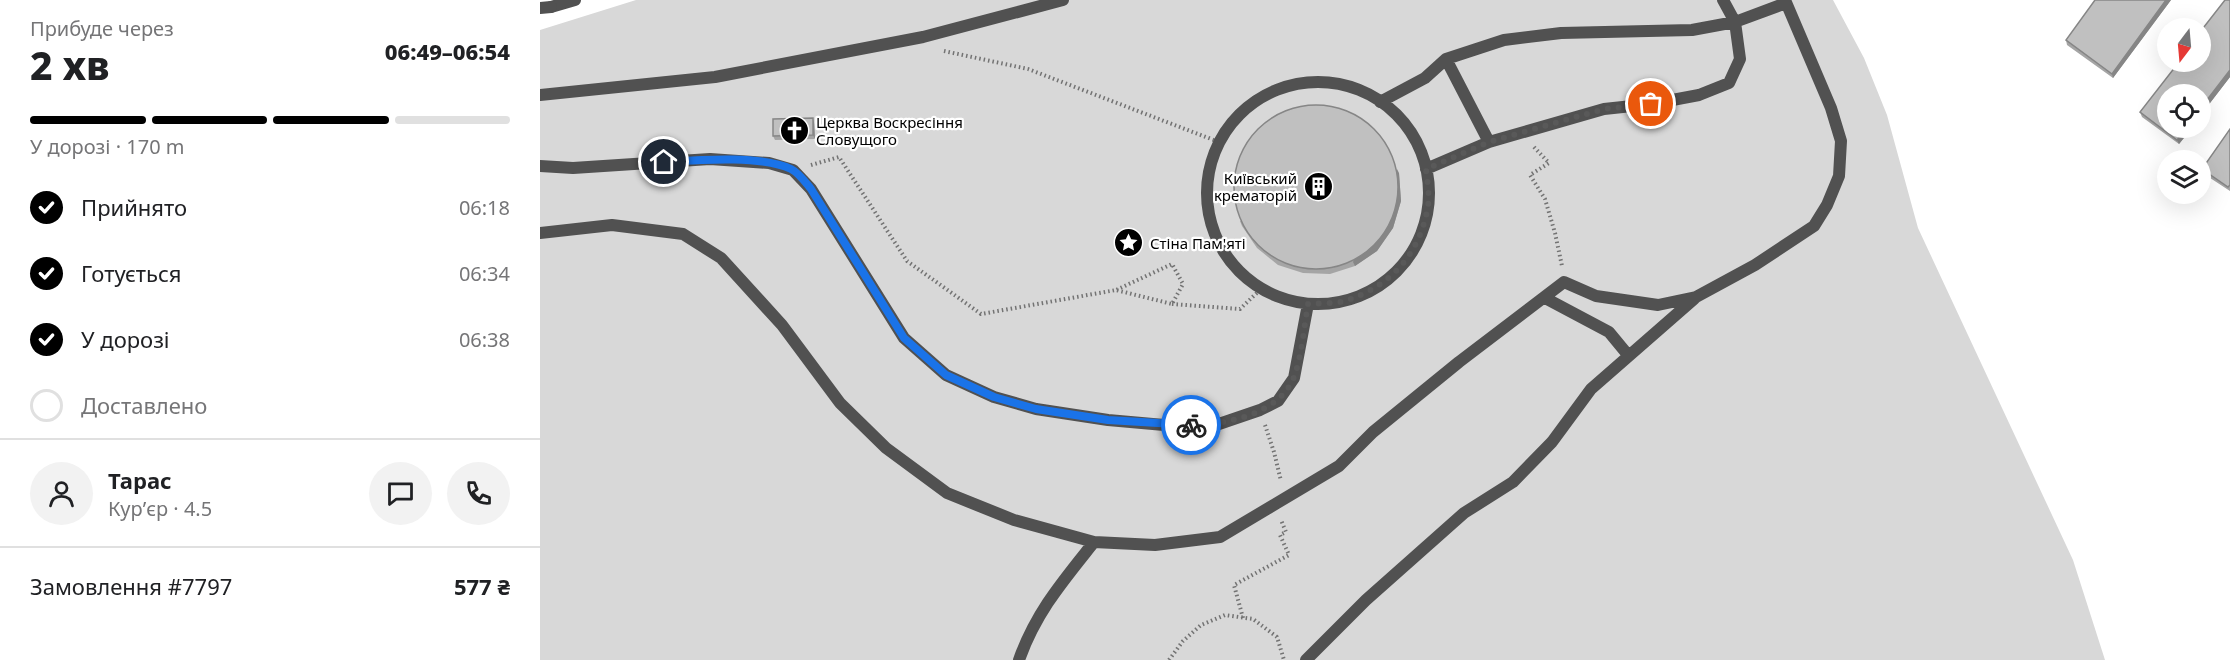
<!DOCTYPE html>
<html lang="uk">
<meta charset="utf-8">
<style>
body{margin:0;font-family:"Noto Sans",sans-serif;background:#f2f2f2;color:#202124;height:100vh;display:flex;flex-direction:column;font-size:22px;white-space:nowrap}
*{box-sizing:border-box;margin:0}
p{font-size:20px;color:#757577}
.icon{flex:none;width:33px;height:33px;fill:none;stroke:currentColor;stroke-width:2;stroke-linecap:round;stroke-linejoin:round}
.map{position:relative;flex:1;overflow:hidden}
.details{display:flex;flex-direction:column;background:#fff;width:540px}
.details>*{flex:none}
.needle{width:39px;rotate:196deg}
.fabs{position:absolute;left:1617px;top:18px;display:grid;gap:12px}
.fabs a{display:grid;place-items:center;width:54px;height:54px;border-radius:50%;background:#fff;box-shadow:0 6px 24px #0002;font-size:30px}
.pin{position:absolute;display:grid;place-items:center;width:51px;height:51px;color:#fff;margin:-26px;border:3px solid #fff;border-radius:50%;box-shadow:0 2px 6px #0007}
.courier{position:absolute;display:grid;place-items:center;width:60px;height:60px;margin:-30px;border:4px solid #1a73e8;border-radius:50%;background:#fff;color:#222;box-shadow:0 2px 8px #0007}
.summary em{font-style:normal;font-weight:800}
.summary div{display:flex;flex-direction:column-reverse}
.summary{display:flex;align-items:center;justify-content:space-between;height:102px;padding:0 30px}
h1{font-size:39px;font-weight:800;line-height:45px}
.bar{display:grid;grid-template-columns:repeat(4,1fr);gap:9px 6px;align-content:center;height:72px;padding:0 30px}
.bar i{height:8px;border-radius:4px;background:#e0e0e0}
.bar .selected{background:#000}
.bar p{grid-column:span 4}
.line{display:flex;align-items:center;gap:15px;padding:0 30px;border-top:2px solid #e0e0e0}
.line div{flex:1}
.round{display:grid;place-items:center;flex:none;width:63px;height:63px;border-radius:32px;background:#f2f2f2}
ol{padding:0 30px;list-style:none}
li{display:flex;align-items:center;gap:18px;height:66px}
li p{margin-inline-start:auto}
li .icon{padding:6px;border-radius:50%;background:#000;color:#fff;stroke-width:4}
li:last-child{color:#757577}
li i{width:33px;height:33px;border:3px solid #e0e0e0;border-radius:50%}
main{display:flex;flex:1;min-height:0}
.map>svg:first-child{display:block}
.green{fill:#d8d8d8}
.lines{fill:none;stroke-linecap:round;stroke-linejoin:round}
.path{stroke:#737373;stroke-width:4;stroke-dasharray:1.5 3;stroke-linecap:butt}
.service{stroke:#515151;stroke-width:12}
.minor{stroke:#515151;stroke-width:12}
.wall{fill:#a5a5a5}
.shaded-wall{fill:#868686}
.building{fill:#c0c0c0;stroke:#868686;stroke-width:1.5}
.done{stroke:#595959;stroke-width:6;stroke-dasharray:0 10.8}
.route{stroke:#1a73e8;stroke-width:8}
.labels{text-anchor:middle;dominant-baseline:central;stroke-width:4.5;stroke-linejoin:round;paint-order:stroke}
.poi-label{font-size:15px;fill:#000;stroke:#fff;text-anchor:start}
</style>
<main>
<section class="details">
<div class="summary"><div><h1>2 хв</h1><p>Прибуде через</p></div><em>06:49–06:54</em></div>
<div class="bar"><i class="selected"></i><i class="selected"></i><i class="selected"></i><i></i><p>У дорозі · 170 m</p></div>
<ol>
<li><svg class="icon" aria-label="check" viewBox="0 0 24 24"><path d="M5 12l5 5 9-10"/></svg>Прийнято<p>06:18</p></li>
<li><svg class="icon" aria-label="check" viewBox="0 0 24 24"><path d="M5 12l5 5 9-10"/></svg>Готується<p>06:34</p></li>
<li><svg class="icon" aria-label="check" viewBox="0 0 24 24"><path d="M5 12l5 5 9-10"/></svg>У дорозі<p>06:38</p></li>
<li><i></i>Доставлено</li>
</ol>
<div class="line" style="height:108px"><a class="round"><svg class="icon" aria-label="person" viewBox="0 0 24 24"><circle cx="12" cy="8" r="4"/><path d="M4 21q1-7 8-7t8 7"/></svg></a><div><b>Тарас</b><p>Кур’єр · 4.5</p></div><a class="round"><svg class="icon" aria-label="chat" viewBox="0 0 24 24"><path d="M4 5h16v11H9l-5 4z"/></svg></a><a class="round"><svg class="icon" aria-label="phone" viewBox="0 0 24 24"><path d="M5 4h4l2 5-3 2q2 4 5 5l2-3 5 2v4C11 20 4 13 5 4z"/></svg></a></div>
<div class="line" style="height:78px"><div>Замовлення #7797</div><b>577 ₴</b></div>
</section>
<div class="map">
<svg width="1690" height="660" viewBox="0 0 1690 660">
<rect width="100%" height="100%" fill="#fff"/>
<!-- green -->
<path class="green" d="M 96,0 L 1293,0 L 1324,58 L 1347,115 L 1378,228 L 1533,560 L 1565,660 L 0,660 L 0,30 Z"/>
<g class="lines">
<!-- path -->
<path class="path" d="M 404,51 L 488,69 L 679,142
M 994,147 L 1009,163 L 990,175 L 1005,199 L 1015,233 L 1022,266
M 271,165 L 299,157 L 367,261 L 441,314 L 576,290 L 632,304 L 643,284 L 632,264 L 576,290
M 632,304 L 700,309 L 721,289
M 725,425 L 734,452 L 741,481
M 703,618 L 694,585 L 749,555 L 740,535 L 746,532 L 741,520
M 629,660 L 643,641 L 661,625 L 685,615 L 713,619 L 737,637 L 744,660"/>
<!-- service -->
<path class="service" d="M 11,7 L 35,0
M 906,59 L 949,142
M667 193a111 111 0 1 1 222 0a111 111 0 1 1-222 0Z
M 0,95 L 175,77 L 383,37 L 523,0
M 840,102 L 885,78 L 906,59 L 964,40 L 1021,33 L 1152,30 L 1195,22 L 1183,0
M 0,166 L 33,168 L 170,159 L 229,163 L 253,170 L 271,189 L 364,338 L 406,375 L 454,397 L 496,409 L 568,420 L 624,425 L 676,425 L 720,410 L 738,401 L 754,378 L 768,304
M 886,169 L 949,142 L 1064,109 L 1111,104 L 1159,95 L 1189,83 L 1200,59 L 1195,22 L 1246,3
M 0,233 L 72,225 L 143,234 L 181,258 L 242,325 L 300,403 L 346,448 L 407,493 L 474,520 L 554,542 L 615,545 L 680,537 L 799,466 L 833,432 L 919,362 L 1024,282 L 1056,296 L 1118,305 L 1156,297 L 1215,265 L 1274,226 L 1287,205 L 1299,176 L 1301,141 L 1291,108 L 1245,0
M 1005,298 L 1069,332 L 1088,355
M 479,660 C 496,612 523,581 554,542
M 766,660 L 826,600 L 924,513 L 973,482 L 1012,442 L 1051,389 L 1154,299"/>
<!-- minor -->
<path class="minor" d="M 0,8 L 11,7"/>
</g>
<!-- wall -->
<path class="wall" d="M 1555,0 L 1631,0 L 1573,78 L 1527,45 L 1526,40 Z
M 1690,0 L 1690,77 L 1660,116 L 1628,128 L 1652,128 L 1639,144 L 1602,117 L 1600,112 Z
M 274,122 L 275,139 L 235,140 L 233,136 Z
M 1690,129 L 1690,191 L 1664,174 L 1662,169 Z
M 859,173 L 861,201 L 853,228 L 837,251 L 815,266 L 790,274 L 763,273 L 738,265 L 717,248 L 702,226 L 700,221 Z"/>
<!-- shaded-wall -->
<path class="shaded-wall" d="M 1626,0 L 1631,0 L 1573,78 L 1572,74 Z
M 1690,70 L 1690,77 L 1660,116 L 1660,109 Z
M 273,118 L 274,122 L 275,139 L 273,135 Z
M 1647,128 L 1652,128 L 1639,144 L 1637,140 Z
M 857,169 L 859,173 L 861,201 L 853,228 L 837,251 L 815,266 L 813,262 Z"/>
<!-- building -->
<path class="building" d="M 1555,0 L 1626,0 L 1572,74 L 1526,40 Z
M 1685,0 L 1690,0 L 1690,70 L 1660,109 L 1660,94 L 1628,94 L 1628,128 L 1647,128 L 1637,140 L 1600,112 L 1639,62 L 1660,62 L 1660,32 Z
M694 187a82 82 0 1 1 164 0a82 82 0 1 1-164 0Z
M 273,118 L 273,135 L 233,136 L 233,119 Z
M 1690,129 L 1690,185 L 1688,187 L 1662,169 Z"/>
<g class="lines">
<!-- done -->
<path class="done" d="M 651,425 C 685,425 740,414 754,377 C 762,355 764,327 768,304 C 780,303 794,304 805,301 C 851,286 880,254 888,206 C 890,195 887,181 886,169 L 949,142 L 1064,109 L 1111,104"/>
<!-- route -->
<path class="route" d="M 124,162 C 158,160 221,155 251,169 C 259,173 266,183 271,189 L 364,338 L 406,375 L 454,397 L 496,409 L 568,420 L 651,425"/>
</g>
<!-- icons -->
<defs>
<symbol id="church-disc" viewBox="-11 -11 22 22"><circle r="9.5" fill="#000" stroke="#fff"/><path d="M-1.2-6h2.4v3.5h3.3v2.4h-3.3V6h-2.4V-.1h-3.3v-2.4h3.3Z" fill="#fff"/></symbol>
<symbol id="building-disc" viewBox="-11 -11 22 22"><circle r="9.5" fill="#000" stroke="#fff"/><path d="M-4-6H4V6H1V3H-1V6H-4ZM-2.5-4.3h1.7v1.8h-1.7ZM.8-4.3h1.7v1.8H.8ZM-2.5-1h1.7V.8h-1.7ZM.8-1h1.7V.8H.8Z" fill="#fff"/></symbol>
<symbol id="sight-disc" viewBox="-11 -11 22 22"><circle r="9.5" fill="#000" stroke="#fff"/><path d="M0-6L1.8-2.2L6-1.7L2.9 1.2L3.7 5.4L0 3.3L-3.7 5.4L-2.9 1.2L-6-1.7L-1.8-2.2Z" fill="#fff"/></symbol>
</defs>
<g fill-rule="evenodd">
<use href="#church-disc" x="238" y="114" width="33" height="33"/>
<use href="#building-disc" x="762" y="170" width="33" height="33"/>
<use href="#sight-disc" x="572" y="226" width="33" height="33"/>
</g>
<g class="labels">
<!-- poi labels -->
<g class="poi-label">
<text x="276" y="122">Церква Воскресіння<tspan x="276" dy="17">Словущого</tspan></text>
<text x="757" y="178" text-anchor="end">Київський<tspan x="757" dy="17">крематорій</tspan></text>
<text x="610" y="243">Стіна Пам'яті</text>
</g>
</g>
</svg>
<div class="fabs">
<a><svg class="needle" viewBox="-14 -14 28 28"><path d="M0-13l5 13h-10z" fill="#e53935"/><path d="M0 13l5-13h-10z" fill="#757577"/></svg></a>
<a><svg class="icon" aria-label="locate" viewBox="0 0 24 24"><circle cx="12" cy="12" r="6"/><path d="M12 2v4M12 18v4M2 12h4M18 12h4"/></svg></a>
<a><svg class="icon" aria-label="layers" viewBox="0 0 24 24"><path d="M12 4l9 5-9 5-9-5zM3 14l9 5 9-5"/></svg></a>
</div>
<div class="pin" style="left:1111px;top:104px;background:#ea580c"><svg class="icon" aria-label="bag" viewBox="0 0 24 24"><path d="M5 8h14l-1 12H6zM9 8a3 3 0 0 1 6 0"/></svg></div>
<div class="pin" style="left:124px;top:162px;background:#1f2937"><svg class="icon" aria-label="home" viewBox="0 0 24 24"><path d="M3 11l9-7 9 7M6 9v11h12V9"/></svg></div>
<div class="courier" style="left:651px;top:425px"><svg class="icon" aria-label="bike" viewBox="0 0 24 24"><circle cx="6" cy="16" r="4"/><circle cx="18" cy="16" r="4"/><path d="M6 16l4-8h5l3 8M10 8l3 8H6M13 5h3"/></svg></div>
</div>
</main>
